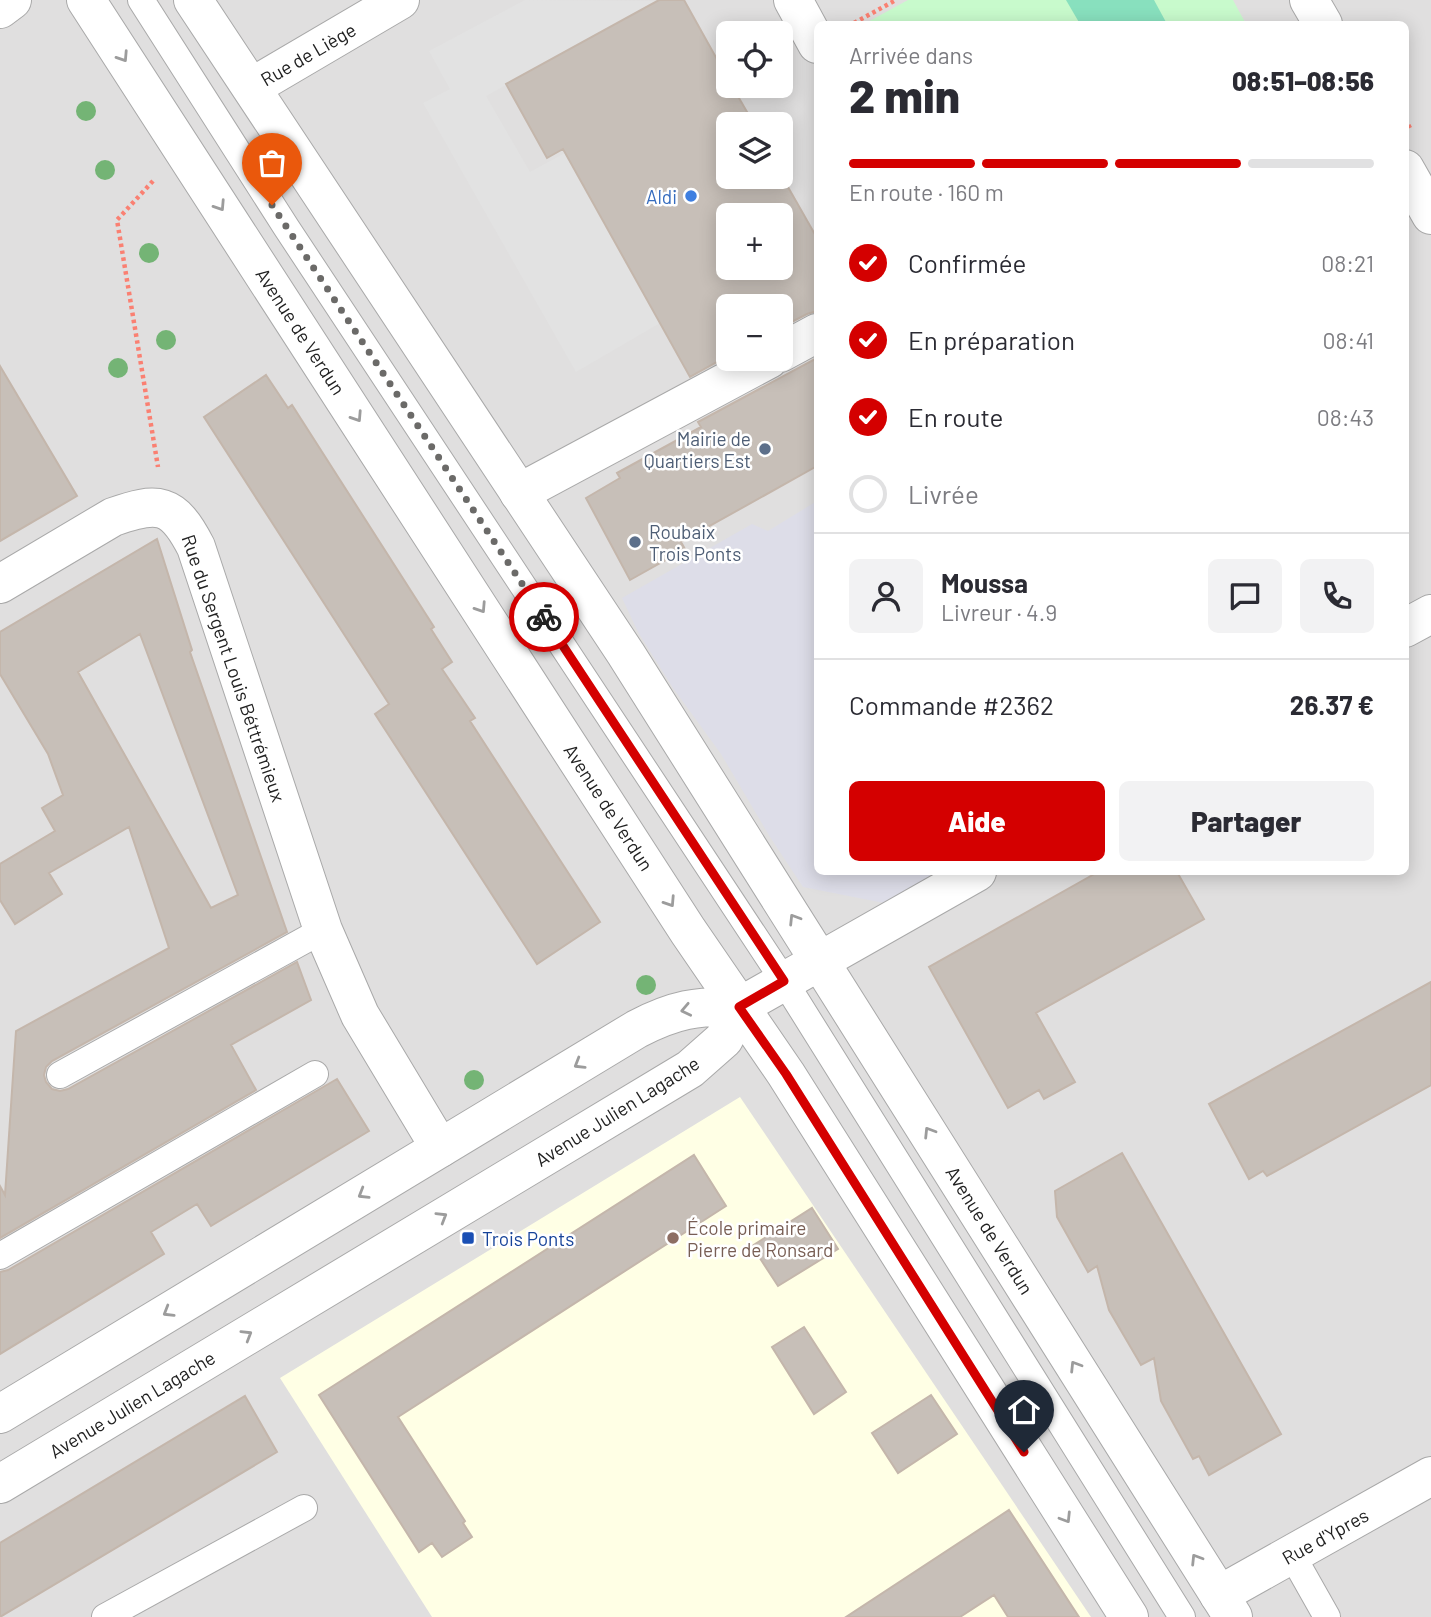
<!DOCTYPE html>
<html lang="fr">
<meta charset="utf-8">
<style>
body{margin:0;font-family:Barlow,sans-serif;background:#f2f2f3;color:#2b2b33;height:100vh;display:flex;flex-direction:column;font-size:26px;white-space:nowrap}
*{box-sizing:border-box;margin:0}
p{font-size:23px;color:#7c7c81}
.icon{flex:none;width:38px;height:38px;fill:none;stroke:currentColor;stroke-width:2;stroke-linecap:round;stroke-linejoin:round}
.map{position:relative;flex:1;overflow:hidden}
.side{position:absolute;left:814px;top:21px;width:595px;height:854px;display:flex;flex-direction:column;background:#fff;border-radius:10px;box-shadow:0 4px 18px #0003}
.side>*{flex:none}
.controls{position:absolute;left:716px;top:21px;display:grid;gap:14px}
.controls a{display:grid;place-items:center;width:77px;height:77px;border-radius:10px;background:#fff;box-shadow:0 4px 18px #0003;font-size:35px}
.pin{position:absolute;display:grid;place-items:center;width:60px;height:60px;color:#fff;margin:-72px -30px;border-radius:50% 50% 50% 0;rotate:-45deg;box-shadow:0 0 7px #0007}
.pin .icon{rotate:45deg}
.courier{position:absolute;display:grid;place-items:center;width:70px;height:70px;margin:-35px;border:5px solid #d40000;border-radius:50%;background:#fff;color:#222;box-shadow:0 2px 9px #0007}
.summary em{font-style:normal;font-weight:800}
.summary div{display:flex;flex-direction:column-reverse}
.summary{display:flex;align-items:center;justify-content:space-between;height:119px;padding:0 35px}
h1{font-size:46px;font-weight:800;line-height:52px}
.bar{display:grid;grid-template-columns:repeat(4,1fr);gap:10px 7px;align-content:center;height:84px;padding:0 35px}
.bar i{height:9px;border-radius:5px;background:#e1e1e2}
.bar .on{background:#d40000}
.bar p{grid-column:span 4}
.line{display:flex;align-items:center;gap:18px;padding:0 35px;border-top:2px solid #e1e1e2}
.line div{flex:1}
.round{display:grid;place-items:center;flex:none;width:74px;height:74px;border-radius:10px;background:#f2f2f3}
ol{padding:0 35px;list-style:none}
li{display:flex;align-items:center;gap:21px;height:77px}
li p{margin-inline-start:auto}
li .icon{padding:7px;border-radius:50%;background:#d40000;color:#fff;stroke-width:4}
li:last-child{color:#7c7c81}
li i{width:38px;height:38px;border:4px solid #e1e1e2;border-radius:50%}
.cta{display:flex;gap:14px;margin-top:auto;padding:14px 35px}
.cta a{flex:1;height:80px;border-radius:10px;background:#d40000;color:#fff;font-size:28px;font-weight:800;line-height:80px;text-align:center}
.cta a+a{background:#f2f2f3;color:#2b2b33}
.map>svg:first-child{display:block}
.residential{fill:#e0dfdf;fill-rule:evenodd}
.education{fill:#ffffe5}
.park{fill:#c8facc}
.pitch{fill:#88e0be}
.parking{fill:#e2e2e2}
.plaza{fill:#dddde8}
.building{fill:#c7bfb8;stroke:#c4b6ab;stroke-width:2;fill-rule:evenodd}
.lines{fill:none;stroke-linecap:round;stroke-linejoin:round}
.service-casing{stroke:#a9a9a9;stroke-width:28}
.pedestrian-casing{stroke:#a9a9a9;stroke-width:40}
.minor-casing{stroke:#a9a9a9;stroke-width:40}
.tertiary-casing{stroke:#a9a9a9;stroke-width:40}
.path{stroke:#fa8072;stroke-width:4.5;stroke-dasharray:3.5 3.5;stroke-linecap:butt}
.service{stroke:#fff;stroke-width:26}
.pedestrian{stroke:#fff;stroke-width:38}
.minor{stroke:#fff;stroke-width:38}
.tertiary{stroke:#fff;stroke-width:38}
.tree{fill:#74b475}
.oneway{stroke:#9c9c9c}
.done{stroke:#6b6a68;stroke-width:7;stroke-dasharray:0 12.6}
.route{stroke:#d40000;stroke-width:9}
.shop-dot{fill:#3f7fe0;stroke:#fff;stroke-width:2.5}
.service-dot{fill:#5c6f8a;stroke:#fff;stroke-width:2.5}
.transit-dot{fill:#1a4fb4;stroke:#fff;stroke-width:2.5}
.education-dot{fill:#8d6e63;stroke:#fff;stroke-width:2.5}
.labels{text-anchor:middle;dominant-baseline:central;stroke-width:5;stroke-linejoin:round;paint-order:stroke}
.street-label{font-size:19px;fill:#222;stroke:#fff}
.shop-label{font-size:19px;fill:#366cbe;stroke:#fff;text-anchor:end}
.service-label{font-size:19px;fill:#4e5e75;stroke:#fff;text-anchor:end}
.education-label{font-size:19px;fill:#785e54;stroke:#fff;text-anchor:start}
.transit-label{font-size:19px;fill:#164399;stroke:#fff;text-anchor:start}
</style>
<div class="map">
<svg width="1431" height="1617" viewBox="0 0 1431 1617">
<rect width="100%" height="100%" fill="#f2efe9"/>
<!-- residential -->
<path class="residential" d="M 0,0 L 1431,0 L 1431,1617 L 0,1617 ZM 817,24 L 1405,24 L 1405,872 L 817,872 ZM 728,33 L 780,33 L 780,86 L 728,86 ZM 728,124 L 780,124 L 780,177 L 728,177 ZM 728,215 L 780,215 L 780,268 L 728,268 ZM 728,306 L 780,306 L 780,359 L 728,359 Z"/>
<!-- education -->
<path class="education" d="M 740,1097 L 1091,1617 L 432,1617 L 280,1378 Z"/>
<!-- park -->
<path class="park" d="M 908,0 L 1233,0 L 1246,24 L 864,24 Z"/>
<!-- pitch -->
<path class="pitch" d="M 1066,0 L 1154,0 L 1167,24 L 1080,24 Z"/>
<!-- parking -->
<path class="parking" d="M 525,0 L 657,1 L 486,96 L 530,172 L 565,153 L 660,323 L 576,372 L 423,103 L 450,89 L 429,51 Z"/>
<!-- plaza -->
<path class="plaza" d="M 817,501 L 817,872 L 937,872 L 884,903 L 803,887 L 770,837 L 721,754 L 673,688 L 638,632 L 622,598 L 752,524 L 768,531 Z"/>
<!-- building -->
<path class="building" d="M 659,0 L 684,0 L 728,79 L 728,86 L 732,86 L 754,124 L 728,124 L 728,177 L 780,177 L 780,173 L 817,238 L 817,311 L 807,314 L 780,328 L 780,306 L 728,306 L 728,356 L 690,377 L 563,149 L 547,158 L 506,84 ZM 728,215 L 780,215 L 780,268 L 728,268 Z
M 817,358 L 817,466 L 681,542 L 685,549 L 630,580 L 586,498 L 620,478 L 617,473 L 701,427 L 698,422 Z
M 0,366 L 77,496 L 0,541 Z
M 266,375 L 288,408 L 292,405 L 434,627 L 431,629 L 452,662 L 442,669 L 475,718 L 470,721 L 600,922 L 537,964 L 375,714 L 389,704 L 204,417 Z
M 157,539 L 192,650 L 190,652 L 287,932 L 52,1061 L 46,1067 L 44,1075 L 46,1082 L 52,1089 L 60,1091 L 68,1089 L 297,962 L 311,1000 L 231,1045 L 256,1090 L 0,1238 L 0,1186 L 5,1195 L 16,1031 L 169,948 L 129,827 L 49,873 L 62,894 L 15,924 L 0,900 L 0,864 L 55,831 L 42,808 L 63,795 L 48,754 L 0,674 L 0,632 ZM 140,634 L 238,895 L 211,908 L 78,672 Z
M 1098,872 L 1177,872 L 1204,919 L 1036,1013 L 1075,1082 L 1044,1099 L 1039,1090 L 1008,1108 L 929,967 Z
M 1431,982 L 1431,1085 L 1267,1176 L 1263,1171 L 1249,1179 L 1209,1104 Z
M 337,1079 L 369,1131 L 211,1226 L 197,1204 L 151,1232 L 164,1254 L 0,1354 L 0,1272 L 8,1270 Z
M 1122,1153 L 1281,1434 L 1209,1475 L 1199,1456 L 1193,1459 L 1161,1401 L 1154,1358 L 1141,1365 L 1109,1310 L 1097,1266 L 1088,1272 L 1057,1217 L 1055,1191 Z
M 694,1155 L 726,1206 L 398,1417 L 465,1521 L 463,1523 L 472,1537 L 442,1557 L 432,1543 L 419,1552 L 319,1395 Z
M 812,1208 L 838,1249 L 778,1286 L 752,1246 Z
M 804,1327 L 846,1392 L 814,1414 L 772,1347 Z
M 931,1395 L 957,1434 L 898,1473 L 872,1433 Z
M 245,1396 L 277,1452 L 0,1617 L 0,1543 Z
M 1009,1510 L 1079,1617 L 1008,1617 L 994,1595 L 960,1617 L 846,1617 Z"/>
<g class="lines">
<defs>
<path id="service" d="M 141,0 L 286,227 L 784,981 L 1182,1617
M 60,1075 L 323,930
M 0,1256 L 315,1074
M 1292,1555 L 1327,1617
M 105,1617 L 304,1508"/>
<path id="pedestrian" d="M 780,353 L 817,333
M 519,493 L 769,359"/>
<path id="minor" d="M 793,0 L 817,44
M 1309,0 L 1323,24
M 0,9 L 12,0
M 252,87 L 400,0
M 1405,169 L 1431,215
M 0,584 L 113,517 C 158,501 173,502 196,547 L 323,930 L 360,1015 L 440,1148
M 1405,628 L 1431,614
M 739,1007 L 977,872
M 1219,1595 L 1431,1476"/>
<path id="tertiary" d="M 86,0 L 688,931 L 786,1074 L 1129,1617
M 193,0 L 626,654 L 1233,1617
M 0,1414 L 637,1029 C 673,1010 698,1005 739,1007
M 0,1484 L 690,1069 L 724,1039 L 739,1007"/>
</defs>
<!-- service casing -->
<use href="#service" class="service-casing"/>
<!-- pedestrian casing -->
<use href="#pedestrian" class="pedestrian-casing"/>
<!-- minor casing -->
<use href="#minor" class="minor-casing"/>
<!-- tertiary casing -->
<use href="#tertiary" class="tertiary-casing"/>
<!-- path -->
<path class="path" d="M 854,23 L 896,0
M 1405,119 L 1410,128
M 153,181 L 117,220 L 158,467"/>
<!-- service -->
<use href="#service" class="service"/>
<!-- pedestrian -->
<use href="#pedestrian" class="pedestrian"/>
<!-- minor -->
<use href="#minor" class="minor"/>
<!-- tertiary -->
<use href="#tertiary" class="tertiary"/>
</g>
<!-- trees -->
<g class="tree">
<circle cx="86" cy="111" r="10"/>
<circle cx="105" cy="170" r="10"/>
<circle cx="149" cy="253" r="10"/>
<circle cx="166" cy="340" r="10"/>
<circle cx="118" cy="368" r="10"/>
<circle cx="646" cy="985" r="10"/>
<circle cx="474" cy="1080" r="10"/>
</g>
<!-- one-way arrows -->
<defs><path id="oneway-chevron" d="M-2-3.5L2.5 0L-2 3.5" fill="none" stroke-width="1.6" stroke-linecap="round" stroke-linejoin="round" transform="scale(1.75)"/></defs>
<g class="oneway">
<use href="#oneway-chevron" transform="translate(123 57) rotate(57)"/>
<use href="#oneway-chevron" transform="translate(220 206) rotate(57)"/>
<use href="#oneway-chevron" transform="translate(357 417) rotate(57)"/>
<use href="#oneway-chevron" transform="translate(481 608) rotate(57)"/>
<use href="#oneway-chevron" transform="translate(670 902) rotate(57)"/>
<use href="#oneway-chevron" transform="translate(794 919) rotate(-122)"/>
<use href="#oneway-chevron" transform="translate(686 1010) rotate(168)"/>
<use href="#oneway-chevron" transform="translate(579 1064) rotate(149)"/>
<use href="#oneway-chevron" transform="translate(929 1132) rotate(-122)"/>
<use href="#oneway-chevron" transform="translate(363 1194) rotate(149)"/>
<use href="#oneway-chevron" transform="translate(442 1217) rotate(-31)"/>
<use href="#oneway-chevron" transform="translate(168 1312) rotate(149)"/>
<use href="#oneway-chevron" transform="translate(247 1335) rotate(-31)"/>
<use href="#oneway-chevron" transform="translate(1075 1366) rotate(-122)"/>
<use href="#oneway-chevron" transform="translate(1066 1518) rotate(58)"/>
<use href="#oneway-chevron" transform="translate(1196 1559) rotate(-122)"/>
</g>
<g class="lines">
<!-- done -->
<path class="done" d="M 272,205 L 544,617"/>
<!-- route -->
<path class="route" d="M 544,617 L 784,981 L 739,1007 L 786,1074 L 1024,1452"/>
</g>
<!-- markers -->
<circle class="shop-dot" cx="691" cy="196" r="7"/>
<g class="service-dot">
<circle cx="765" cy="449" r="7"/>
<circle cx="635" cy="542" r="7"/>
</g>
<rect class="transit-dot" x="461" y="1231" width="14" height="14" rx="3.5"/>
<circle class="education-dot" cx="673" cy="1238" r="7"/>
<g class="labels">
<!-- street labels -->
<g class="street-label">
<text transform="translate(308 54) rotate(-30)">Rue de Liège</text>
<text transform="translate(301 331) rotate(57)">Avenue de Verdun</text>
<text transform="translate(234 668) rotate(71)">Rue du Sergent Louis Béttrémieux</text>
<text transform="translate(609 807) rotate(57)">Avenue de Verdun</text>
<text transform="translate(617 1111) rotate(-32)">Avenue Julien Lagache</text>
<text transform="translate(990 1230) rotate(58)">Avenue de Verdun</text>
<text transform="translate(132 1404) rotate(-31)">Avenue Julien Lagache</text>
<text transform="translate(1325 1536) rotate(-29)">Rue d'Ypres</text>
</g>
<!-- shop labels -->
<g class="shop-label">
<text x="677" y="196">Aldi</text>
</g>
<!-- service labels -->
<g class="service-label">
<text x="751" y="438">Mairie de<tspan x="751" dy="22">Quartiers Est</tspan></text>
<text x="649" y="531" text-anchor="start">Roubaix<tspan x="649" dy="22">Trois Ponts</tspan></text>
</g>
<!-- education labels -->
<g class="education-label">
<text x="687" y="1227">École primaire<tspan x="687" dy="22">Pierre de Ronsard</tspan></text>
</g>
<!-- transit labels -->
<g class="transit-label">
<text x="482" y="1238">Trois Ponts</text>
</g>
</g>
</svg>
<div class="controls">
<a><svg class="icon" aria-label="locate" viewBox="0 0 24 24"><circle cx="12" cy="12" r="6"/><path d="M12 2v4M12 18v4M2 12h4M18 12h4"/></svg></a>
<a><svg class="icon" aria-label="layers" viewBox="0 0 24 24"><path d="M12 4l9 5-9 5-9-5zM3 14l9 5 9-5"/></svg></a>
<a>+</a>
<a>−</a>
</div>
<div class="pin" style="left:272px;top:205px;background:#ea580c"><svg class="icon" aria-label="bag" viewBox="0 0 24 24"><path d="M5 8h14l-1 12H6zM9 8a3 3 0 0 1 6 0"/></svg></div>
<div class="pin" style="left:1024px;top:1452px;background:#1f2937"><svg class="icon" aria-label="home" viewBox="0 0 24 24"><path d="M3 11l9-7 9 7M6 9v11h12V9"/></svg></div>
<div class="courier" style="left:544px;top:617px"><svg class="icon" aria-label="bike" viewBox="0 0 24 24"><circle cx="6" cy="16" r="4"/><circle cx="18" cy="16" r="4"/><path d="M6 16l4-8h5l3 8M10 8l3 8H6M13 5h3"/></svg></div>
<section class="side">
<div class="summary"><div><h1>2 min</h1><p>Arrivée dans</p></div><em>08:51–08:56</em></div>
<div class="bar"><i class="on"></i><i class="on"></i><i class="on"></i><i></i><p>En route · 160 m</p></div>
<ol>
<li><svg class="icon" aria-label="check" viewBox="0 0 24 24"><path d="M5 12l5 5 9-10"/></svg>Confirmée<p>08:21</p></li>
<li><svg class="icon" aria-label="check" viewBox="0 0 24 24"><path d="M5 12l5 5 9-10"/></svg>En préparation<p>08:41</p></li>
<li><svg class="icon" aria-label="check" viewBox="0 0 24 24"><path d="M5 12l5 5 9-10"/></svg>En route<p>08:43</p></li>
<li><i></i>Livrée</li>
</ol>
<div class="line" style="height:126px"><a class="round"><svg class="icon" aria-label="person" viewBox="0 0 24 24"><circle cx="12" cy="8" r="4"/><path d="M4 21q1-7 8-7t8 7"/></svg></a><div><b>Moussa</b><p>Livreur · 4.9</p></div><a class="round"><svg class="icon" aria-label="chat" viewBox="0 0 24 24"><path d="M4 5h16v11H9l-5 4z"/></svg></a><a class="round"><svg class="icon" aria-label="phone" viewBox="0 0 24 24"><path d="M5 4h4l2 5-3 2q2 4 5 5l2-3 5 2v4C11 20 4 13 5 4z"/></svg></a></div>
<div class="line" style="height:91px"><div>Commande #2362</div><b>26.37 €</b></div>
<div class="cta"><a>Aide</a><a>Partager</a></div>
</section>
</div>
